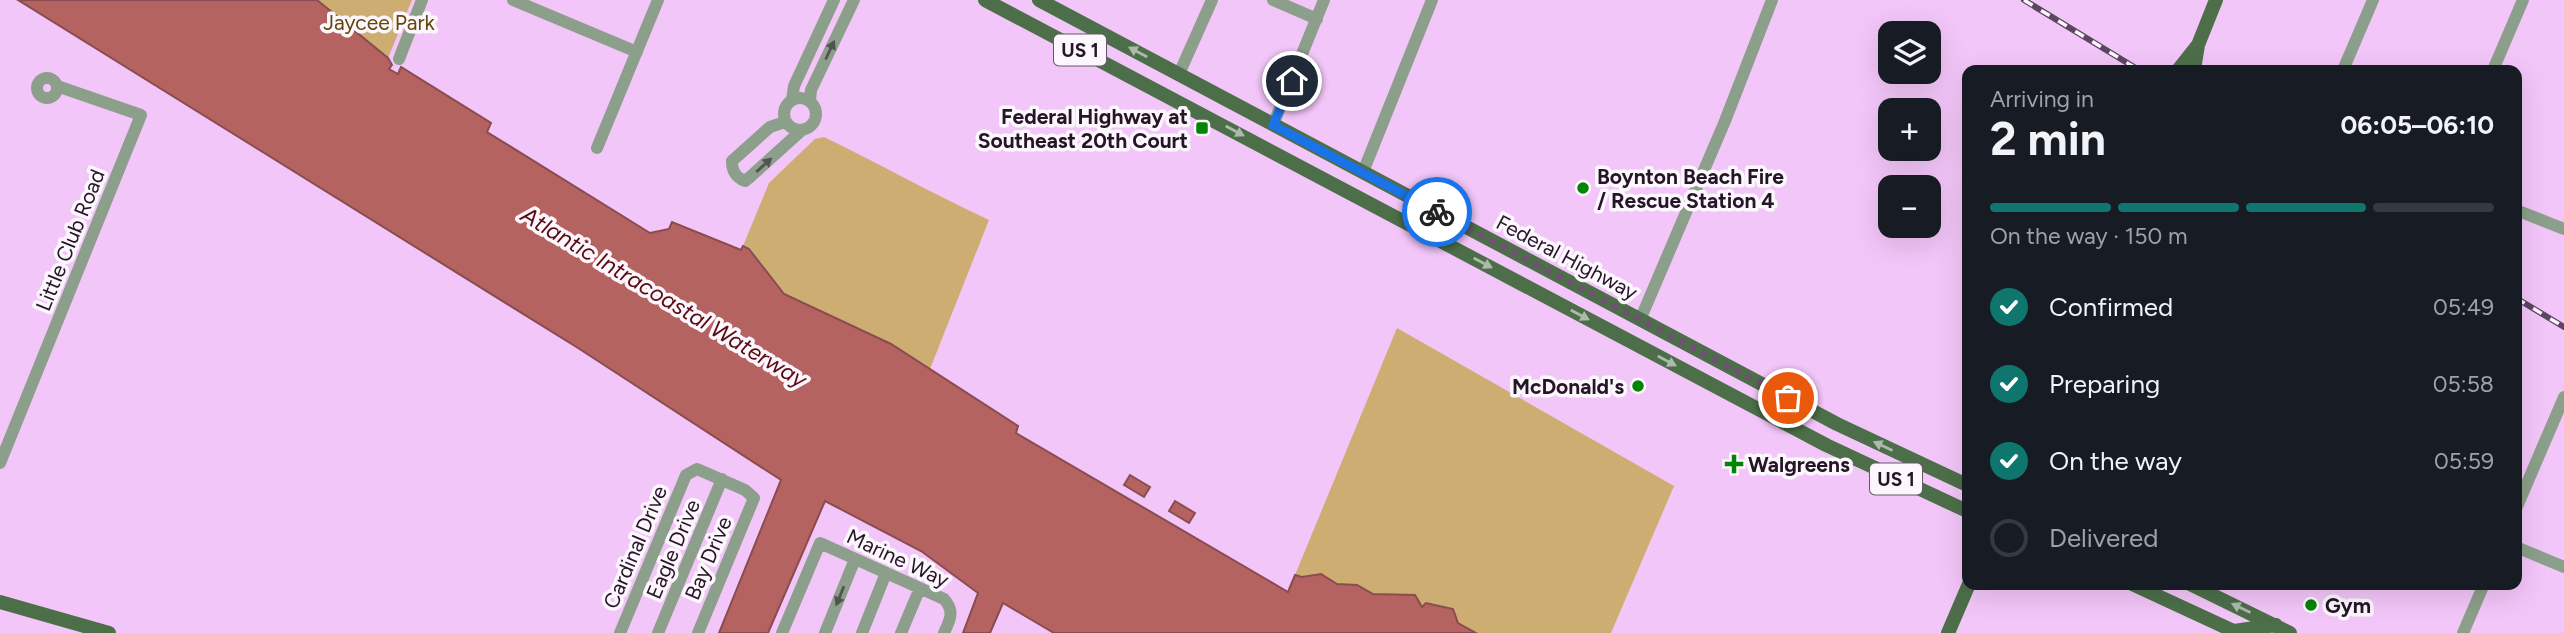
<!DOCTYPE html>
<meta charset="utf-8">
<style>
body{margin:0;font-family:Figtree,sans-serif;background:#242831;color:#f1f3f6;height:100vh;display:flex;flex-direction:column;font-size:26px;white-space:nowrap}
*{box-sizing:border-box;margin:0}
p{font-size:23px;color:#9ea1a6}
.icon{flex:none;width:38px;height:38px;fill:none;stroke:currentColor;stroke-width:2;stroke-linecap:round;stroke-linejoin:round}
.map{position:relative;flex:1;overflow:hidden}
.details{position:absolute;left:1962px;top:65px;width:560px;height:525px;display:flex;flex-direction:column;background:#171b24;border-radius:14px;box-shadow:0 7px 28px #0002}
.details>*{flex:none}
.buttons{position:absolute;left:1878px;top:21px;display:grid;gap:14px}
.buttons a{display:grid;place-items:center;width:63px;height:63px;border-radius:14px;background:#171b24;box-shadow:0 7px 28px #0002;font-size:35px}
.pin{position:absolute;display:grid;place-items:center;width:60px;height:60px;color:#fff;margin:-30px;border:4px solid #fff;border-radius:50%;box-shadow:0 2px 7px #0007}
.courier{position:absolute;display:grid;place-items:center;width:70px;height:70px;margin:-35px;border:5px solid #1a73e8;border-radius:50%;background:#fff;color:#222;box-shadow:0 2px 9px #0007}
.overview em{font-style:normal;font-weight:700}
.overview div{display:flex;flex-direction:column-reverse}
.overview{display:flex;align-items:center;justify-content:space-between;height:119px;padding:0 28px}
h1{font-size:46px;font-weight:700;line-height:52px}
.bar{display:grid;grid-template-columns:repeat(4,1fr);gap:10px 7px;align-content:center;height:84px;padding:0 28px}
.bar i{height:9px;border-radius:5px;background:#363941}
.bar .on{background:#0f766e}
.bar p{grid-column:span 4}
ol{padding:0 28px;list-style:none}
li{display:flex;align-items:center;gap:21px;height:77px}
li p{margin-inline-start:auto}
li .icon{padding:7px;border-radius:50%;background:#0f766e;color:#fff;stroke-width:4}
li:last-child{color:#9ea1a6}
li i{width:38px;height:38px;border:4px solid #363941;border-radius:50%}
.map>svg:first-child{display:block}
.green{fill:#cdad71}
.water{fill:#b56361;stroke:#8a4c50;stroke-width:2}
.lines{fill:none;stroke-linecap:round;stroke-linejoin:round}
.minor{stroke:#8c9f8a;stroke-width:12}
.major{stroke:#4c6f49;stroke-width:14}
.rail-casing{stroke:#5d4661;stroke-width:6}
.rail{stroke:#fcf7fc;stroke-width:3.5;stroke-dasharray:10;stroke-linecap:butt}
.oneway{fill:#535354}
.oneway2{fill:#adbaab}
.done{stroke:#6d5370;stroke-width:7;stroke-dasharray:0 12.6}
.route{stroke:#1a73e8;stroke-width:9}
.poi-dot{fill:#038402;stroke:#fcf7fc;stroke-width:2.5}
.labels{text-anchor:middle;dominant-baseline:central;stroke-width:7;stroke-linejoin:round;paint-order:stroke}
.shield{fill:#fcf7fc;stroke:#665967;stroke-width:2}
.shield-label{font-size:19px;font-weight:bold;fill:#251527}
.park-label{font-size:21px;fill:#624709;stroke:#fcf7fc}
.poi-label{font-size:21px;font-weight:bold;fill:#251527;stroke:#fcf7fc;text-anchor:start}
.street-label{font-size:21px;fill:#251527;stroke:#fcf7fc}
.water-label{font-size:23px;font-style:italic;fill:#590b13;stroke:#fcf7fc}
</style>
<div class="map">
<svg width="2564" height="633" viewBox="0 0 2564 633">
<rect width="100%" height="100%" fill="#f3c6f9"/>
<!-- green -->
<path class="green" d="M 317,0 L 412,0 L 388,58 Z
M 824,137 C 880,164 933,194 989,220 L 930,369 L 891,344 L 784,294 L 750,249 L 743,246 L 769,183 L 815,139 Z
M 1397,328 L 1674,486 L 1611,633 L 1476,633 L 1458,623 L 1423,608 L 1415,595 L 1373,594 L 1357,585 L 1337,584 L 1321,574 L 1302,577 L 1295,575 Z"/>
<!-- water -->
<path class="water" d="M 18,0 L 317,0 L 388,58 L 392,65 L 389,69 L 398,74 L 401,67 L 491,123 L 487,132 L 650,233 L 669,229 L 672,222 L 741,250 L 743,246 L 749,249 L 784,294 L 891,344 L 1018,426 L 1016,433 L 1288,592 L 1295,575 L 1302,577 L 1321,574 L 1337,584 L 1357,585 L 1373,594 L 1415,595 L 1422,607 L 1426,603 L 1453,609 L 1458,623 L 1476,633 L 1054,633 L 1003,603 L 990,633 L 963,633 L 978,593 L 921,551 L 825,501 L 768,633 L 719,633 L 781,480 L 578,348 Z
M 1130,475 L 1150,487 L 1144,497 L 1124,485 Z
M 1175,501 L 1195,513 L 1189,523 L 1169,511 Z"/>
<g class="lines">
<!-- minor -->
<path class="minor" d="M 513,0 L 637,52
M 1273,0 L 1317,19
M 399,59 L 422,0
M 2343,70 L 2373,0
M 2493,70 L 2523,0
M 1179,74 L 1212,0
M37 88a10 10 0 1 1 20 0a10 10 0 1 1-20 0Z
M784 114a16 16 0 1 1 32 0a16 16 0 1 1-32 0Z
M 792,100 L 794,86 L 834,0
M 810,101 L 811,90 L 854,0
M 785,122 L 770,127 L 732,161 C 732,171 735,177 745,181 L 750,177 L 802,130
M 1273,125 L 1324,0
M 597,148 L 658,0
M 1363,172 L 1432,0
M 2516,210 L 2564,229
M 1640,320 L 1725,121 L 1772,0
M 0,463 L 141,115 L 57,86
M 2516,509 L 2564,397
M 2516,547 L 2564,567
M 620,633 L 686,475 L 697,469 L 745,490 L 754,498 L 698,633
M 658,633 L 722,479
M 782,633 L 820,543 L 944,599 C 955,611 950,620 944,633
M 825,633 L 855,559
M 862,633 L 886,573
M 901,633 L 920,588
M 2463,633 L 2484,584"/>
<!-- major -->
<path class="major" d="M 985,0 L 1826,445 L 1967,511
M 1039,0 L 1837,424 L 1967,485
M 2178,70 L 2197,46
M 2194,70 L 2198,45 L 2216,0
M 2132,584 L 2238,633
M 2190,584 L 2290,633
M 0,602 L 109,633
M 2234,631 L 2276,625
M 1948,633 L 1969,584"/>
<defs>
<path id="rail" d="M 2024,0 L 2139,70
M 2516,298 L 2564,327"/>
</defs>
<!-- rail casing -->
<use href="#rail" class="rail-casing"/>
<!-- rail -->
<use href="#rail" class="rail"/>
</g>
<!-- one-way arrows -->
<defs><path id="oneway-solid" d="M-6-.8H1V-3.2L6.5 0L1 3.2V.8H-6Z" transform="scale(1.75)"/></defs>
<g class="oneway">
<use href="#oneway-solid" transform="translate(830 50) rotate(-65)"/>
<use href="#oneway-solid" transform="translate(764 165) rotate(-42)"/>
<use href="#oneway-solid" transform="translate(840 596) rotate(112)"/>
</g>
<g class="oneway2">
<use href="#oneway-solid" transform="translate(1138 52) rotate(-152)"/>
<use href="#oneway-solid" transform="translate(1235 131) rotate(28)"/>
<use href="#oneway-solid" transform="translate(1483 263) rotate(28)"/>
<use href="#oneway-solid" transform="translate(1580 315) rotate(28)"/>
<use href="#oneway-solid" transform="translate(1667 361) rotate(28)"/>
<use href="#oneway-solid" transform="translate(1883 446) rotate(-155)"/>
<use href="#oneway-solid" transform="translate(2241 608) rotate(-154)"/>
</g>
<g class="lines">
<!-- done -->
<path class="done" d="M 1437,212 L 1788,398"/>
<!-- route -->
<path class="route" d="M 1292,81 L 1273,125 L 1437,212"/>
</g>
<!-- markers -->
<g class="poi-dot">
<rect x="1195" y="121" width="14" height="14" rx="3.5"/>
<circle cx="1583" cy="188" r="7"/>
<circle cx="1638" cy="386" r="7"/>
<path d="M1730.5 453.5h7v7h7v7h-7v7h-7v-7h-7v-7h7z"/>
<circle cx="2311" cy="605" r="7"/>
</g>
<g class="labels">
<!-- shield labels -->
<g class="shield">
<rect x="1054" y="34.5" width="52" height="31" rx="5"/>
<rect x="1870" y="463.5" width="52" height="31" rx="5"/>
</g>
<g class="shield-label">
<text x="1080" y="50">US 1</text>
<text x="1896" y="479">US 1</text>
</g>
<!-- park labels -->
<g class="park-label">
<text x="379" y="22">Jaycee Park</text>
</g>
<!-- poi labels -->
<g class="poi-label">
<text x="1188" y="116" text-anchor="end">Federal Highway at<tspan x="1188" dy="24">Southeast 20th Court</tspan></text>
<text x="1597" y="176">Boynton Beach Fire<tspan x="1597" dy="24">/ Rescue Station 4</tspan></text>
<text x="1624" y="386" text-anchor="end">McDonald's</text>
<text x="1748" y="464">Walgreens</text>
<text x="2325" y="605">Gym</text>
</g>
<!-- street labels -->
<g class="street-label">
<text transform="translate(70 240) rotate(-68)">Little Club Road</text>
<text transform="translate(1567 257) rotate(28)">Federal Highway</text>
<text transform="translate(635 547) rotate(-67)">Cardinal Drive</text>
<text transform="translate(673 549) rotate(-67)">Eagle Drive</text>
<text transform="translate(708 558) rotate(-67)">Bay Drive</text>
<text transform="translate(898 558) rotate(25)">Marine Way</text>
</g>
<!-- water labels -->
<g class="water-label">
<text transform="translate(664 297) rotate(31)">Atlantic Intracoastal Waterway</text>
</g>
</g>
</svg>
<div class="buttons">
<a><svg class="icon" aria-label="layers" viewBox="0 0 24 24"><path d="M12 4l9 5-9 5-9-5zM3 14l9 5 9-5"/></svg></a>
<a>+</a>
<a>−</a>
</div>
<div class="pin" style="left:1788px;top:398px;background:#ea580c"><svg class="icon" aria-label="bag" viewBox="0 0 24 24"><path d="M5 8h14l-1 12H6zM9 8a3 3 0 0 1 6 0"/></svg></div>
<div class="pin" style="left:1292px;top:81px;background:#1f2937"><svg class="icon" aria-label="home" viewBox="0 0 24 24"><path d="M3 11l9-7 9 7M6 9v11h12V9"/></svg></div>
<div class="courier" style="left:1437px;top:212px"><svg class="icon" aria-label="bike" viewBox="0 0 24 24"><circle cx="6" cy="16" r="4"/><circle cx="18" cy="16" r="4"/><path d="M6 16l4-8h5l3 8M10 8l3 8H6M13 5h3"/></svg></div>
<section class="details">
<div class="overview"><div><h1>2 min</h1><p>Arriving in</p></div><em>06:05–06:10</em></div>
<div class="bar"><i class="on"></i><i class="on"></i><i class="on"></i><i></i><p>On the way · 150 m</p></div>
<ol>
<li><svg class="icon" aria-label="check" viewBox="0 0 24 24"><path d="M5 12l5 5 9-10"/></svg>Confirmed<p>05:49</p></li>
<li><svg class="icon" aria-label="check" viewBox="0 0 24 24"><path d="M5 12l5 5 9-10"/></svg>Preparing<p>05:58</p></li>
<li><svg class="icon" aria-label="check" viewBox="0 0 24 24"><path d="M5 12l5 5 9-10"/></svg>On the way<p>05:59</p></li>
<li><i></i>Delivered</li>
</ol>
</section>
</div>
